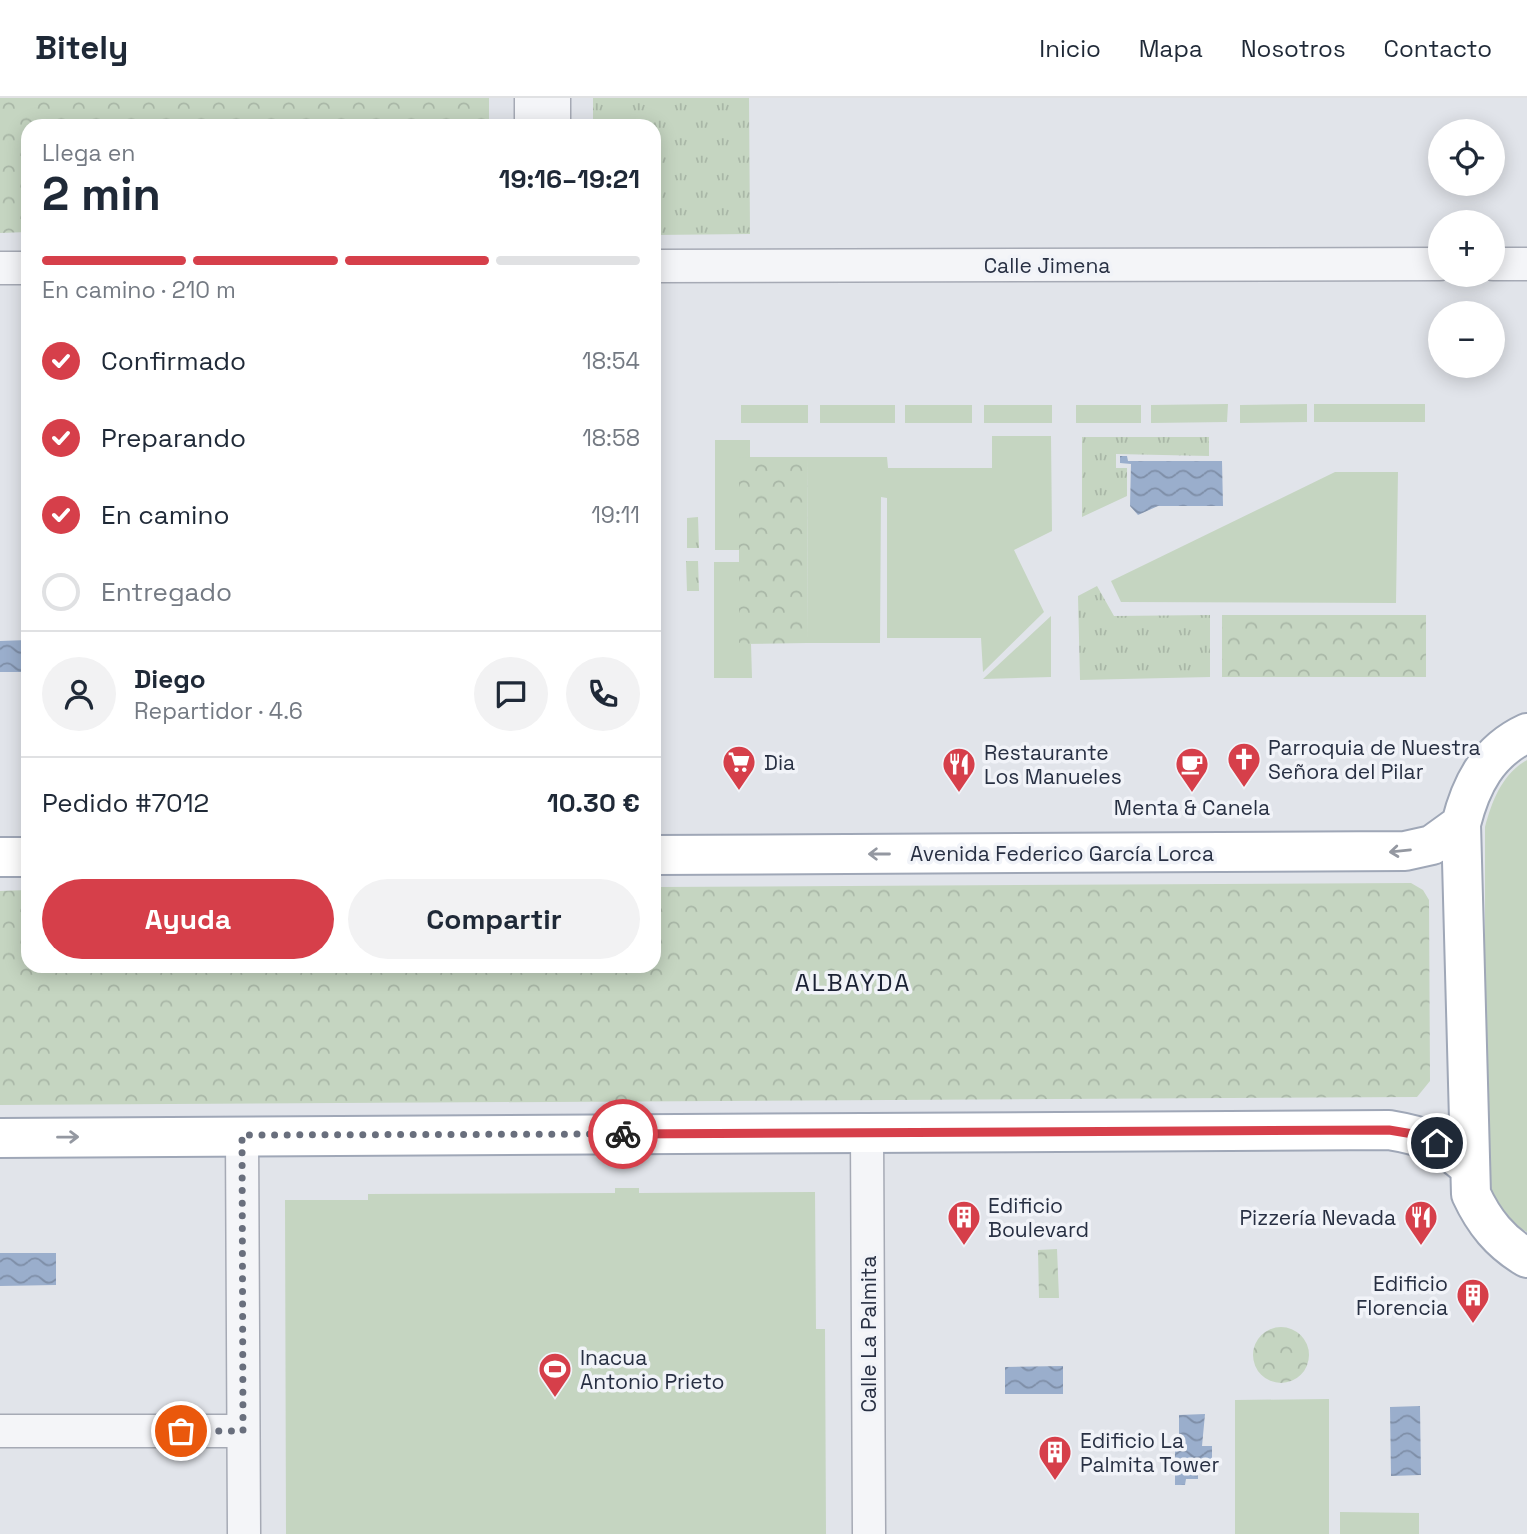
<!DOCTYPE html>
<html lang="es">
<meta charset="utf-8">
<style>
body{margin:0;font-family:"Space Grotesk",sans-serif;background:#f2f2f3;color:#1f2937;height:100vh;display:flex;flex-direction:column;font-size:26px;white-space:nowrap}
*{box-sizing:border-box;margin:0}
p{font-size:23px;color:#747a83}
.icon{flex:none;width:38px;height:38px;fill:none;stroke:currentColor;stroke-width:2;stroke-linecap:round;stroke-linejoin:round}
.map{position:relative;flex:1;overflow:hidden}
.sheet{position:absolute;left:21px;top:21px;width:640px;height:854px;display:flex;flex-direction:column;background:#fff;border-radius:21px;box-shadow:0 4px 18px #0003}
.sheet>*{flex:none}
.buttons{position:absolute;left:1428px;top:21px;display:grid;gap:14px}
.buttons a{display:grid;place-items:center;width:77px;height:77px;border-radius:50%;background:#fff;box-shadow:0 4px 18px #0003;font-size:35px}
.pin{position:absolute;display:grid;place-items:center;width:60px;height:60px;color:#fff;margin:-30px;border:4px solid #fff;border-radius:50%;box-shadow:0 2px 7px #0007}
.courier{position:absolute;display:grid;place-items:center;width:70px;height:70px;margin:-35px;border:5px solid #d63f4a;border-radius:50%;background:#fff;color:#222;box-shadow:0 2px 9px #0007}
.overview em{font-style:normal;font-weight:800}
.overview div{display:flex;flex-direction:column-reverse}
.overview{display:flex;align-items:center;justify-content:space-between;height:119px;padding:0 21px}
h1{font-size:46px;font-weight:800;line-height:52px}
.bar{display:grid;grid-template-columns:repeat(4,1fr);gap:10px 7px;align-content:center;height:84px;padding:0 21px}
.bar i{height:9px;border-radius:5px;background:#e0e1e3}
.bar .selected{background:#d63f4a}
.bar p{grid-column:span 4}
.line{display:flex;align-items:center;gap:18px;padding:0 21px;border-top:2px solid #e0e1e3}
.line div{flex:1}
.round{display:grid;place-items:center;flex:none;width:74px;height:74px;border-radius:37px;background:#f2f2f3}
ol{padding:0 21px;list-style:none}
li{display:flex;align-items:center;gap:21px;height:77px}
li p{margin-inline-start:auto}
li .icon{padding:7px;border-radius:50%;background:#d63f4a;color:#fff;stroke-width:4}
li:last-child{color:#747a83}
li i{width:38px;height:38px;border:4px solid #e0e1e3;border-radius:50%}
.button{display:flex;gap:14px;margin-top:auto;padding:14px 21px}
.button a{flex:1;height:80px;border-radius:42px;background:#d63f4a;color:#fff;font-size:28px;font-weight:800;line-height:80px;text-align:center}
.button a+a{background:#f2f2f3;color:#1f2937}
header{display:flex;align-items:center;gap:42px;box-sizing:border-box;height:98px;padding:0 35px;background:#fff;border-bottom:2px solid #e0e1e3}
header strong{font-size:33px}
nav{display:flex;gap:38px;margin-inline-start:auto;font-size:24px}
.map>svg:first-child{display:block}
.grass{fill:url(#grass-tufts)}
.park{fill:url(#park-crowns)}
.garden{fill:#c5d5c1}
.water{fill:url(#water-waves)}
.lines{fill:none;stroke-linecap:round;stroke-linejoin:round}
.minor-casing{stroke:#a6aab5;stroke-width:35}
.major-casing{stroke:#9fa7b7;stroke-width:42}
.minor{stroke:#f4f5f8;stroke-width:32}
.major{stroke:#fff;stroke-width:38}
.oneway{stroke:#9498a1}
.done{stroke:#696f7d;stroke-width:7;stroke-dasharray:0 12.6}
.route{stroke:#d63f4a;stroke-width:9}
.labels{text-anchor:middle;dominant-baseline:central;stroke-width:7;stroke-linejoin:round;paint-order:stroke}
.street-label{font-size:21px;fill:#283043;stroke:#f1f3f8}
.poi-label{font-size:21px;fill:#283043;stroke:#f1f3f8;text-anchor:start}
.quarter-label{font-size:24px;letter-spacing:2px;fill:#1a2134;stroke:#f1f3f8}
</style>
<header>
<strong>Bitely</strong>
<nav><a>Inicio</a><a>Mapa</a><a>Nosotros</a><a>Contacto</a></nav>
</header>
<div class="map">
<svg width="1527" height="1436" viewBox="0 0 1527 1436">
<defs>
<pattern id="grass-tufts" width="24" height="20" patternUnits="userSpaceOnUse" patternTransform="scale(1.75)"><rect width="24" height="20" fill="#c5d5c1"/><path d="M3 7l-1-3M5 7V3M7 7l1-3M15 17l-1-3M17 17v-4M19 17l1-3" fill="none" stroke="#a9b7a7"/></pattern>
<pattern id="park-crowns" width="20" height="18" patternUnits="userSpaceOnUse" patternTransform="scale(1.75)"><rect width="20" height="18" fill="#c5d5c1"/><path d="M2 6a3 3 0 1 1 6 0M12 15a3 3 0 1 1 6 0" fill="none" stroke="#a9b7a7"/></pattern>
<pattern id="water-waves" width="16" height="10" patternUnits="userSpaceOnUse" patternTransform="scale(1.75)"><rect width="16" height="10" fill="#9aaecc"/><path d="M0 5q4-4 8 0t8 0" fill="none" stroke="#7e8ea7"/></pattern>
</defs>
<rect width="100%" height="100%" fill="#e1e4ea"/>
<!-- grass -->
<path class="grass" d="M 593,0 L 749,0 L 750,136 L 655,137 L 654,28 L 593,28 Z
M 1082,339 L 1209,339 L 1209,358 L 1116,356 L 1116,370 L 1127,370 L 1127,398 L 1082,419 Z
M 698,419 L 699,450 L 687,450 L 687,420 Z
M 686,463 L 698,463 L 699,493 L 687,493 Z
M 1097,488 L 1114,518 L 1210,517 L 1210,579 L 1080,582 L 1078,498 Z"/>
<!-- park -->
<path class="park" d="M 0,0 L 489,0 L 489,28 L 28,28 L 28,134 L 0,135 Z
M 739,359 L 808,359 L 807,545 L 739,546 Z
M 1222,517 L 1426,517 L 1426,579 L 1222,579 Z
M 1411,785 L 1423,792 L 1429,802 L 1430,983 L 1417,999 L 0,1007 L 0,793 L 28,792 L 28,868 L 654,868 L 655,789 Z
M 1057,1151 L 1059,1200 L 1039,1200 L 1038,1152 Z
M1253 1257a28 28 0 1 1 56 0a28 28 0 1 1-56 0Z"/>
<!-- garden -->
<path class="garden" d="M 1228,306 L 1227,324 L 1151,325 L 1151,307 Z
M 1307,306 L 1307,324 L 1240,325 L 1240,307 Z
M 1314,306 L 1425,306 L 1425,324 L 1314,324 Z
M 741,307 L 808,307 L 808,325 L 741,325 Z
M 820,307 L 895,307 L 895,325 L 820,325 Z
M 905,307 L 972,307 L 972,325 L 905,325 Z
M 984,307 L 1052,307 L 1052,325 L 984,325 Z
M 1076,307 L 1141,307 L 1141,325 L 1076,325 Z
M 992,338 L 1051,338 L 1052,433 L 1014,452 L 1044,514 L 983,574 L 981,540 L 887,540 L 887,400 L 881,399 L 880,545 L 807,545 L 808,359 L 887,359 L 888,370 L 992,370 Z
M 715,342 L 750,342 L 750,359 L 739,360 L 739,452 L 715,452 Z
M 1335,374 L 1398,374 L 1396,505 L 1121,504 L 1111,483 Z
M 714,464 L 739,464 L 739,545 L 751,546 L 752,580 L 714,580 Z
M 1051,518 L 1051,579 L 983,581 Z
M 1527,662 L 1527,1134 C 1503,1120 1491,1097 1485,1071 L 1485,729 C 1492,703 1502,676 1527,662 Z
M 615,1090 L 639,1090 L 639,1095 L 815,1094 L 816,1231 L 825,1231 L 826,1436 L 286,1436 L 285,1102 L 368,1102 L 368,1096 L 615,1095 Z
M 1329,1301 L 1329,1436 L 1235,1436 L 1235,1302 Z
M 1340,1414 L 1419,1415 L 1419,1436 L 1340,1436 Z"/>
<!-- water -->
<path class="water" d="M 1120,358 L 1127,358 L 1128,363 L 1222,363 L 1223,408 L 1158,408 L 1138,417 L 1130,408 L 1131,366 L 1120,365 Z
M 28,542 L 28,574 L 0,574 L 0,543 Z
M 0,1155 L 56,1155 L 56,1187 L 0,1188 Z
M 1063,1268 L 1063,1296 L 1005,1296 L 1005,1269 Z
M 1420,1308 L 1421,1377 L 1391,1378 L 1390,1309 Z
M 1205,1316 L 1202,1348 L 1212,1348 L 1212,1361 L 1198,1361 L 1198,1381 L 1186,1381 L 1185,1387 L 1175,1387 L 1175,1353 L 1185,1352 L 1185,1341 L 1179,1341 L 1179,1317 Z"/>
<g class="lines">
<defs>
<path id="minor" d="M 531,0 L 531,28
M 554,0 L 554,28
M 1493,166 L 1527,166
M 654,168 L 1440,166
M 0,170 L 28,170
M 867,1035 L 869,1436
M 242,1037 L 244,1436
M 0,1333 L 243,1333"/>
<path id="major" d="M 1527,635 C 1488,653 1471,686 1461,726 L 1471,1096 C 1484,1124 1500,1144 1527,1160
M 654,757 L 1405,753 L 1432,747 L 1461,726
M 0,759 L 28,759
M 0,1040 L 1389,1032 C 1425,1038 1440,1044 1468,1068"/>
</defs>
<!-- minor casing -->
<use href="#minor" class="minor-casing"/>
<!-- major casing -->
<use href="#major" class="major-casing"/>
<!-- minor -->
<use href="#minor" class="minor"/>
<!-- major -->
<use href="#major" class="major"/>
</g>
<!-- one-way arrows -->
<defs><path id="oneway-shaft" d="M-6 0H5M1.5-3L5.5 0L1.5 3" fill="none" stroke-width="1.6" stroke-linecap="round" stroke-linejoin="round" transform="scale(1.75)"/></defs>
<g class="oneway">
<use href="#oneway-shaft" transform="translate(1400 753) rotate(174)"/>
<use href="#oneway-shaft" transform="translate(879 756) rotate(180)"/>
<use href="#oneway-shaft" transform="translate(68 1039) rotate(-1)"/>
</g>
<g class="lines">
<!-- done -->
<path class="done" d="M 181,1333 L 243,1333 L 242,1037 L 623,1036"/>
<!-- route -->
<path class="route" d="M 623,1036 L 1389,1032 L 1425,1038 L 1437,1045"/>
</g>
<!-- icons -->
<defs>
<symbol id="church-pin" viewBox="-11 -11 22 30"><path d="M0 17L-7.5 6A9.5 9.5 0 1 1 7.5 6Z" fill="#d63f4a" stroke="#f1f3f8"/><path d="M-1.2-6h2.4v3.5h3.3v2.4h-3.3V6h-2.4V-.1h-3.3v-2.4h3.3Z" fill="#fff"/></symbol>
<symbol id="supermarket-pin" viewBox="-11 -11 22 30"><path d="M0 17L-7.5 6A9.5 9.5 0 1 1 7.5 6Z" fill="#d63f4a" stroke="#f1f3f8"/><path d="M-6-5.5h2.5l.6 2H6L4.5 2H-2.5L-4.4-4H-6ZM-1.5 3.2a1.3 1.3 0 1 0 .1 0ZM3 3.2a1.3 1.3 0 1 0 .1 0Z" fill="#fff"/></symbol>
<symbol id="restaurant-pin" viewBox="-11 -11 22 30"><path d="M0 17L-7.5 6A9.5 9.5 0 1 1 7.5 6Z" fill="#d63f4a" stroke="#f1f3f8"/><path d="M-5-6h1v4h1v-4h1v4h1v-4h1v5L-1.5 .5V6h-2V.5L-5-1ZM5-6V6H3V1.5H1.5Q1.5-4 5-6Z" fill="#fff"/></symbol>
<symbol id="cafe-pin" viewBox="-11 -11 22 30"><path d="M0 17L-7.5 6A9.5 9.5 0 1 1 7.5 6Z" fill="#d63f4a" stroke="#f1f3f8"/><path d="M-5.5-4.5H6V0H3Q3 3.5 0 3.5H-2.5Q-5.5 3.5-5.5 0ZM3-3.2v2h1.7v-2ZM-6 4.5H4V6H-6Z" fill="#fff"/></symbol>
<symbol id="building-pin" viewBox="-11 -11 22 30"><path d="M0 17L-7.5 6A9.5 9.5 0 1 1 7.5 6Z" fill="#d63f4a" stroke="#f1f3f8"/><path d="M-4-6H4V6H1V3H-1V6H-4ZM-2.5-4.3h1.7v1.8h-1.7ZM.8-4.3h1.7v1.8H.8ZM-2.5-1h1.7V.8h-1.7ZM.8-1h1.7V.8H.8Z" fill="#fff"/></symbol>
<symbol id="stadium-pin" viewBox="-11 -11 22 30"><path d="M0 17L-7.5 6A9.5 9.5 0 1 1 7.5 6Z" fill="#d63f4a" stroke="#f1f3f8"/><path d="M0-5a6.5 5 0 1 0 0 10a6.5 5 0 1 0 0-10ZM-3.5-1.8h7v3.6h-7Z" fill="#fff"/></symbol>
</defs>
<g fill-rule="evenodd">
<use href="#church-pin" x="1225" y="642" width="38" height="52"/>
<use href="#supermarket-pin" x="720" y="645" width="38" height="52"/>
<use href="#restaurant-pin" x="940" y="647" width="38" height="52"/>
<use href="#cafe-pin" x="1173" y="647" width="38" height="52"/>
<use href="#building-pin" x="945" y="1100" width="38" height="52"/>
<use href="#restaurant-pin" x="1402" y="1100" width="38" height="52"/>
<use href="#building-pin" x="1454" y="1178" width="38" height="52"/>
<use href="#stadium-pin" x="536" y="1252" width="38" height="52"/>
<use href="#building-pin" x="1036" y="1335" width="38" height="52"/>
</g>
<g class="labels">
<!-- street labels -->
<g class="street-label">
<text x="1047" y="167">Calle Jimena</text>
<text x="1062" y="755">Avenida Federico García Lorca</text>
<text transform="translate(868 1236) rotate(-90)">Calle La Palmita</text>
</g>
<!-- poi labels -->
<g class="poi-label">
<text x="1268" y="649">Parroquia de Nuestra<tspan x="1268" dy="24">Señora del Pilar</tspan></text>
<text x="984" y="654">Restaurante<tspan x="984" dy="24">Los Manueles</tspan></text>
<text x="764" y="664">Dia</text>
<text x="1192" y="709" text-anchor="middle">Menta &amp; Canela</text>
<text x="988" y="1107">Edificio<tspan x="988" dy="24">Boulevard</tspan></text>
<text x="1396" y="1119" text-anchor="end">Pizzería Nevada</text>
<text x="1448" y="1185" text-anchor="end">Edificio<tspan x="1448" dy="24">Florencia</tspan></text>
<text x="580" y="1259">Inacua<tspan x="580" dy="24">Antonio Prieto</tspan></text>
<text x="1080" y="1342">Edificio La<tspan x="1080" dy="24">Palmita Tower</tspan></text>
</g>
<!-- quarter labels -->
<g class="quarter-label">
<text x="853" y="884">ALBAYDA</text>
</g>
</g>
</svg>
<div class="buttons">
<a><svg class="icon" aria-label="locate" viewBox="0 0 24 24"><circle cx="12" cy="12" r="6"/><path d="M12 2v4M12 18v4M2 12h4M18 12h4"/></svg></a>
<a>+</a>
<a>−</a>
</div>
<div class="pin" style="left:181px;top:1333px;background:#ea580c"><svg class="icon" aria-label="bag" viewBox="0 0 24 24"><path d="M5 8h14l-1 12H6zM9 8a3 3 0 0 1 6 0"/></svg></div>
<div class="pin" style="left:1437px;top:1045px;background:#1f2937"><svg class="icon" aria-label="home" viewBox="0 0 24 24"><path d="M3 11l9-7 9 7M6 9v11h12V9"/></svg></div>
<div class="courier" style="left:623px;top:1036px"><svg class="icon" aria-label="bike" viewBox="0 0 24 24"><circle cx="6" cy="16" r="4"/><circle cx="18" cy="16" r="4"/><path d="M6 16l4-8h5l3 8M10 8l3 8H6M13 5h3"/></svg></div>
<section class="sheet">
<div class="overview"><div><h1>2 min</h1><p>Llega en</p></div><em>19:16–19:21</em></div>
<div class="bar"><i class="selected"></i><i class="selected"></i><i class="selected"></i><i></i><p>En camino · 210 m</p></div>
<ol>
<li><svg class="icon" aria-label="check" viewBox="0 0 24 24"><path d="M5 12l5 5 9-10"/></svg>Confirmado<p>18:54</p></li>
<li><svg class="icon" aria-label="check" viewBox="0 0 24 24"><path d="M5 12l5 5 9-10"/></svg>Preparando<p>18:58</p></li>
<li><svg class="icon" aria-label="check" viewBox="0 0 24 24"><path d="M5 12l5 5 9-10"/></svg>En camino<p>19:11</p></li>
<li><i></i>Entregado</li>
</ol>
<div class="line" style="height:126px"><a class="round"><svg class="icon" aria-label="person" viewBox="0 0 24 24"><circle cx="12" cy="8" r="4"/><path d="M4 21q1-7 8-7t8 7"/></svg></a><div><b>Diego</b><p>Repartidor · 4.6</p></div><a class="round"><svg class="icon" aria-label="chat" viewBox="0 0 24 24"><path d="M4 5h16v11H9l-5 4z"/></svg></a><a class="round"><svg class="icon" aria-label="phone" viewBox="0 0 24 24"><path d="M5 4h4l2 5-3 2q2 4 5 5l2-3 5 2v4C11 20 4 13 5 4z"/></svg></a></div>
<div class="line" style="height:91px"><div>Pedido #7012</div><b>10.30 €</b></div>
<div class="button"><a>Ayuda</a><a>Compartir</a></div>
</section>
</div>
